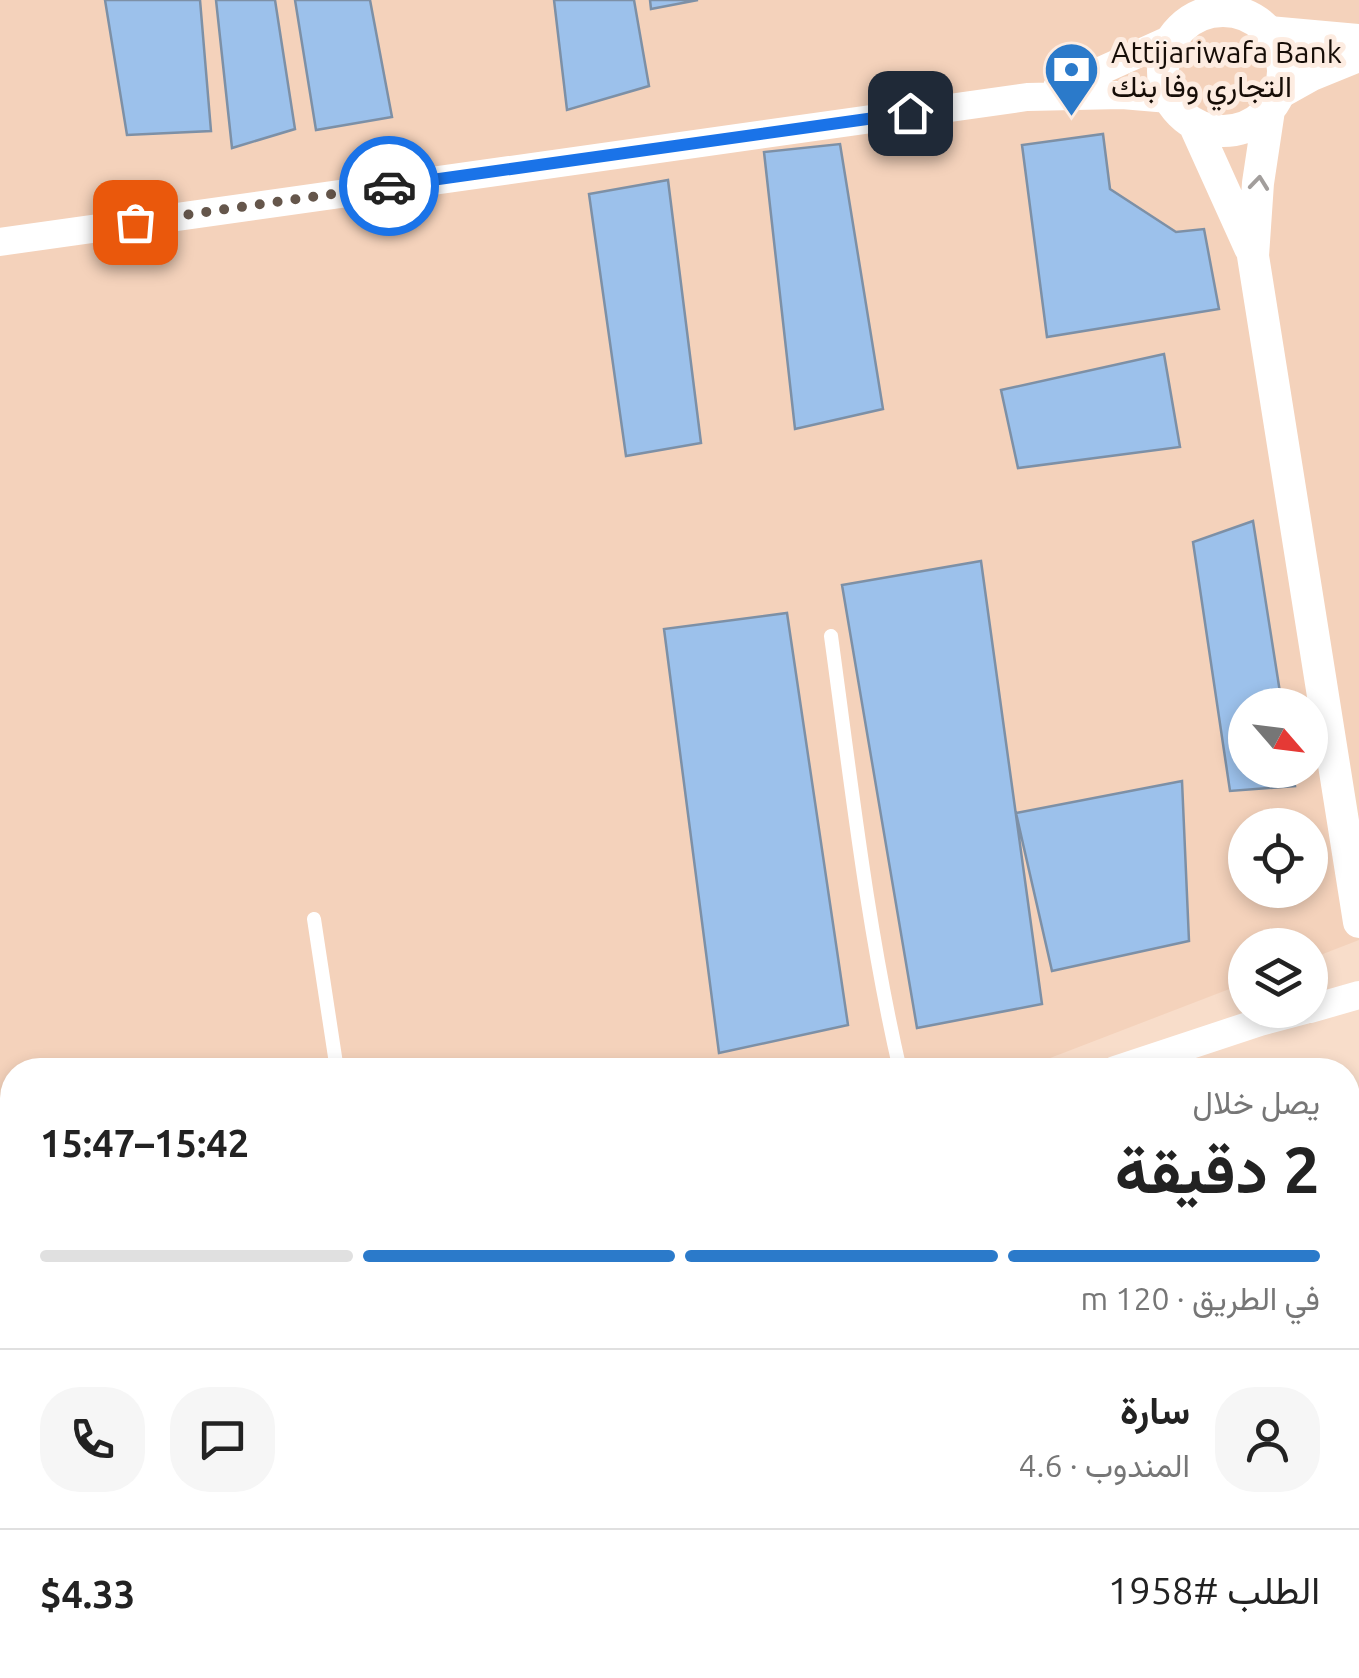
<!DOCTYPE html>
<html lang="ar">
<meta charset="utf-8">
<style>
body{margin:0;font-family:Ubuntu,Vazirmatn,sans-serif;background:#f6f6f6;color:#222;direction:rtl;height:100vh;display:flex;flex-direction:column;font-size:38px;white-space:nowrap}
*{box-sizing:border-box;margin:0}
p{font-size:32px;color:#767676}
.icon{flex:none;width:55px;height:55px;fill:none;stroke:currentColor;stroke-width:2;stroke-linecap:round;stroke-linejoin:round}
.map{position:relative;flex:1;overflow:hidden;direction:ltr}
.details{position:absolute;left:0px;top:1058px;width:1360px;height:622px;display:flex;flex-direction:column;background:#fff;border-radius:40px 40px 0 0;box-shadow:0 5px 15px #0003;direction:rtl}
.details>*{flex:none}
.needle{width:65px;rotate:118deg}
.controls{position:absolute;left:1228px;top:688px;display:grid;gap:20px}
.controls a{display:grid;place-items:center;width:100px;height:100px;border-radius:50%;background:#fff;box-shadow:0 5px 15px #0003;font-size:50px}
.pin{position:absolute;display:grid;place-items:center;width:85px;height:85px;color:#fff;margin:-42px;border-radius:20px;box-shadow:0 5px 15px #0006}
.courier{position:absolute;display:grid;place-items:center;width:100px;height:100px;margin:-50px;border:8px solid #1a73e8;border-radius:50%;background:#fff;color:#222;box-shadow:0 2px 12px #0007}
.headline em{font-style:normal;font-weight:700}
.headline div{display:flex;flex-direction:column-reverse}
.headline{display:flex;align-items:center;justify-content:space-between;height:170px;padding:0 40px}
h1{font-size:65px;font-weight:700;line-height:75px}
.bar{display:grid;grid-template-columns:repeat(4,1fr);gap:15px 10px;align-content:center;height:120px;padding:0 40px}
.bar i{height:12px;border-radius:8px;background:#e0e0e0}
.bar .selected{background:#2b7aca}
.bar p{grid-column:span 4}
.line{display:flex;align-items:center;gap:25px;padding:0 40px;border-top:2px solid #e0e0e0}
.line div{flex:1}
.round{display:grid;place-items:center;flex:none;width:105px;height:105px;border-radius:40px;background:#f6f6f6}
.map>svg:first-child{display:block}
.built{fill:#f4d2bb;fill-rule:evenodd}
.building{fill:#9cc1eb;stroke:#7d90a6;stroke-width:2.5}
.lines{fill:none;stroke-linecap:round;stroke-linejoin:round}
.path{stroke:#af9a8b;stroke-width:5;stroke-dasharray:5 5;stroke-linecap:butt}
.service{stroke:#fff;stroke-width:14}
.minor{stroke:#fff;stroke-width:28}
.tertiary{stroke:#fff;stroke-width:32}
.primary{stroke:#fff;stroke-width:42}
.oneway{stroke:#a29e9c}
.done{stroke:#65564b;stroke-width:10;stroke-dasharray:0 18}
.route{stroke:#1a73e8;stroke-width:12}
.labels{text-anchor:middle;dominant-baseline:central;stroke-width:10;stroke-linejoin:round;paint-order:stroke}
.poi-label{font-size:30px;fill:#160d07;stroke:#fdece1;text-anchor:start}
</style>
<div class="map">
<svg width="1359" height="1678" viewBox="0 0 1359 1678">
<rect width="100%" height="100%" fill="#f8ddca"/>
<!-- built -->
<path class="built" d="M 0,0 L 1359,0 L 1359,940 L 1310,959 L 1310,945 L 1245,945 L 1245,983 L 1019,1070 L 12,1070 L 12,1456 L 0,1461 ZM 1245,705 L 1310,705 L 1310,770 L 1245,770 ZM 1245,825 L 1310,825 L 1310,890 L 1245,890 Z"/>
<!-- building -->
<path class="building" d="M 105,0 L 200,0 L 211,131 L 127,135 Z
M 216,0 L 275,0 L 295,129 L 232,148 Z
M 295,0 L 370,0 L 392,117 L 316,130 Z
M 554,0 L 634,0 L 649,86 L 567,110 Z
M 650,0 L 698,0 L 651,9 Z
M 1103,134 L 1110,189 L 1176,232 L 1204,229 L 1219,309 L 1047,337 L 1022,145 Z
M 840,144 L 883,409 L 795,429 L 764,152 Z
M 668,180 L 701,443 L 626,456 L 589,194 Z
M 1164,354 L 1180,447 L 1018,468 L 1001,390 Z
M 1253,521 L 1282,705 L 1245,705 L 1245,770 L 1293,770 L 1295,786 L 1230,791 L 1193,542 Z
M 981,561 L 1042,1004 L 917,1028 L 842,585 Z
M 787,613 L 848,1025 L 719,1053 L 664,629 Z
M 1182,781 L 1189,941 L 1052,971 L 1016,813 Z
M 633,1668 L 678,1668 L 679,1670 L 686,1668 L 733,1668 L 736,1678 L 636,1678 Z
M 1046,1668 L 1123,1668 L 1127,1678 L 1049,1678 Z"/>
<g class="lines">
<!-- path -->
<path class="path" d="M 446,1668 L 451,1678"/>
<!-- service -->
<path class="service" d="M 831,636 C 851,781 867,927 900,1070
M 314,919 L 337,1070
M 580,1672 L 592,1668"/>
<!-- minor -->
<path class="minor" d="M 1269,30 L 1359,38
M 1057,87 L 1100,71 L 1171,39
M 1278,96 L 1312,77 L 1359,58
M 0,242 L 1027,97 L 1122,95 L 1169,99
M 1310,1009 L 1359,995
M 1115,1070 L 1260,1022 L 1305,1010
M 1348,1384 L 1359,1380
M 0,1456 L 12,1452
M 395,1678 L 409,1668"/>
<!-- tertiary -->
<path class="tertiary" d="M1163 71a60 60 0 1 1 120 0a60 60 0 1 1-120 0Z
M 1269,110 L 1258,183 L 1253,256 L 1359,922
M 1194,124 L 1250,248"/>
<!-- primary -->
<path class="primary" d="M 1359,1167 L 1359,1194
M 1348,1243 L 1359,1240
M 0,1628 L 12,1623
M 0,1665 L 12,1660"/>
</g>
<!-- one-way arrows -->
<defs><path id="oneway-chevron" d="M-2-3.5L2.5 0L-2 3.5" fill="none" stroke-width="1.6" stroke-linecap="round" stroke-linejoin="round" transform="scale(2.5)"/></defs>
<use class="oneway" href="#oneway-chevron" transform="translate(1259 183) rotate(-84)"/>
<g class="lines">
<!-- done -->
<path class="done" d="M 135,222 L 389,186"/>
<!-- route -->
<path class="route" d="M 389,186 L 910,113"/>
</g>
<!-- icons -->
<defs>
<symbol id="bank-pin" viewBox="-11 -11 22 30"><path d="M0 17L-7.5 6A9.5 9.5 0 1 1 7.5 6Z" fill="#2b7aca" stroke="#fdece1"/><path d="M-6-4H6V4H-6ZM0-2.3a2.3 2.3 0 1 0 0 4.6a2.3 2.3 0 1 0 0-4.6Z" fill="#fff"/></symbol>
</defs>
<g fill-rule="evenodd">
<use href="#bank-pin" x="1040" y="38" width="63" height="86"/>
</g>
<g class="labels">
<!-- poi labels -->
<g class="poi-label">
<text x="1111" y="52">Attijariwafa Bank<tspan x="1111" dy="34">التجاري وفا بنك</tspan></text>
</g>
</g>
</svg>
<div class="controls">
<a><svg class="needle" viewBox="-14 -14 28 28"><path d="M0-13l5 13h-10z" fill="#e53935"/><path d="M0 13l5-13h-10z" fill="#767676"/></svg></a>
<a><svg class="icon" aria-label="locate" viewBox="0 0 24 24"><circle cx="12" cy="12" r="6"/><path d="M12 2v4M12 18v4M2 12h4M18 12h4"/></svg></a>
<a><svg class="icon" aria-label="layers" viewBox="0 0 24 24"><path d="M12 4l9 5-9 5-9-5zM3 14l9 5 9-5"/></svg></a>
</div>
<div class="pin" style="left:135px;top:222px;background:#ea580c"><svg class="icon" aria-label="bag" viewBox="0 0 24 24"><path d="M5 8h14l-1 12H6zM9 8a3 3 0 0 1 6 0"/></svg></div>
<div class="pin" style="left:910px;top:113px;background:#1f2937"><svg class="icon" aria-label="home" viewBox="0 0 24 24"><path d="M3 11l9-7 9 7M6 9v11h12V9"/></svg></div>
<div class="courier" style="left:389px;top:186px"><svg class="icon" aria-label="car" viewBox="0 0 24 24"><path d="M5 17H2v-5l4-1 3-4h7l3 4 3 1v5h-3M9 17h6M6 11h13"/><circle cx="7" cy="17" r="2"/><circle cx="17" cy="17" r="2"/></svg></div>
<section class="details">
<div class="headline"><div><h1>2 دقيقة</h1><p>يصل خلال</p></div><em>15:42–15:47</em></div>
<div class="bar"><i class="selected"></i><i class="selected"></i><i class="selected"></i><i></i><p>في الطريق · 120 m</p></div>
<div class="line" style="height:180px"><a class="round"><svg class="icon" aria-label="person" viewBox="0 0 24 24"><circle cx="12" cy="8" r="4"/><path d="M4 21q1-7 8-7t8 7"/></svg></a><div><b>سارة</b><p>المندوب · 4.6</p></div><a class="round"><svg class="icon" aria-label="chat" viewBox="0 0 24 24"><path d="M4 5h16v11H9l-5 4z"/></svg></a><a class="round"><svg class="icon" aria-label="phone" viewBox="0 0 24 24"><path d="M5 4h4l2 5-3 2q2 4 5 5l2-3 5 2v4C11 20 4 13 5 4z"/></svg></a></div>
<div class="line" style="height:130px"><div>الطلب #1958</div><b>$4.33</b></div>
</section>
</div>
